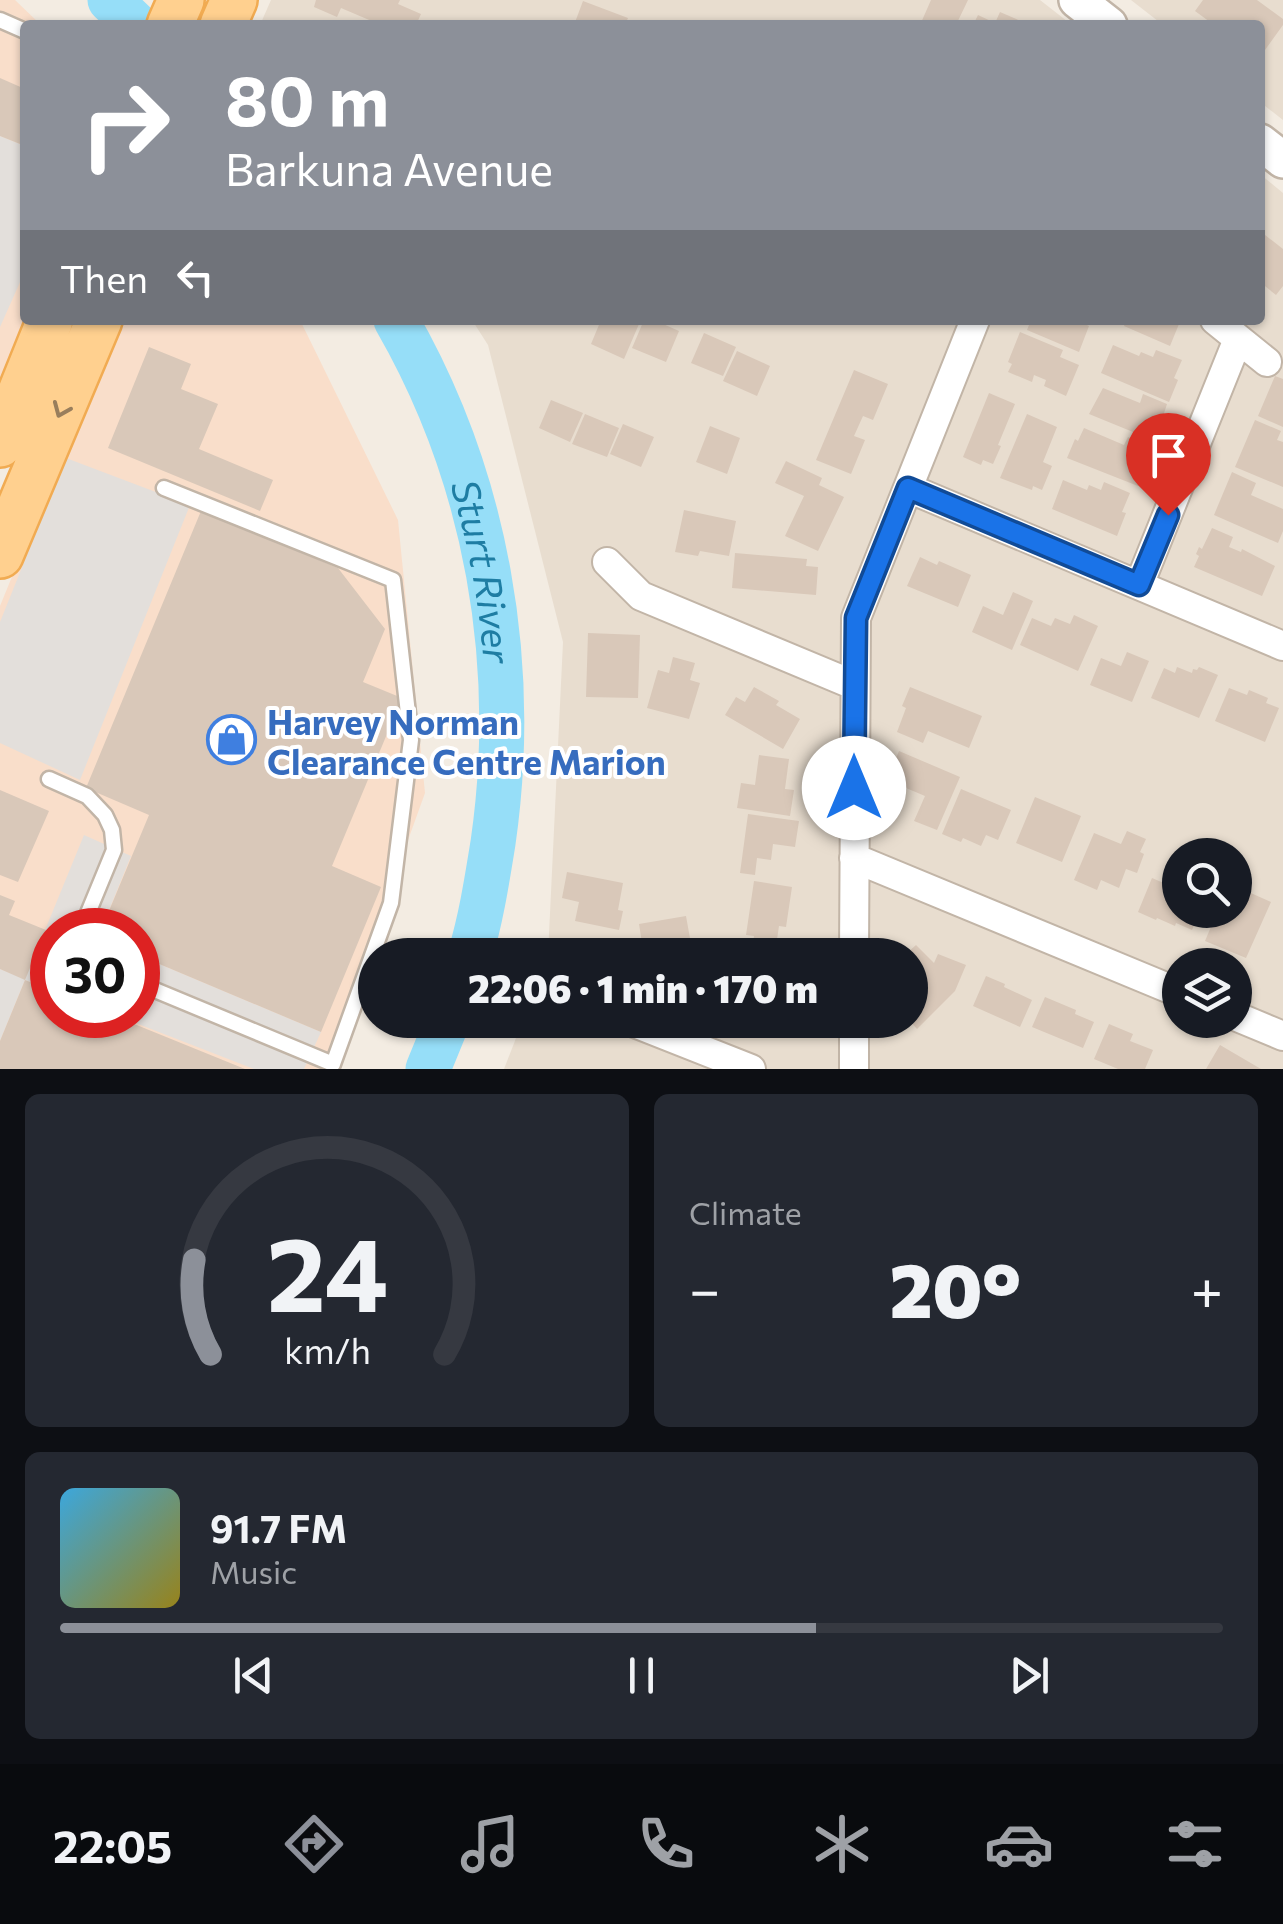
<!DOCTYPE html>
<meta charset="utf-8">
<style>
:root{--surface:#171b24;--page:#242831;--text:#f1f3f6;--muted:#9ea1a6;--line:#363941;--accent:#8c9099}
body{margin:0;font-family:Commissioner,sans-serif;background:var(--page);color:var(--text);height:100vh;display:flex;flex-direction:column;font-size:38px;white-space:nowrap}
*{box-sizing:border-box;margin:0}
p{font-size:32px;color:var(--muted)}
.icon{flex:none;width:55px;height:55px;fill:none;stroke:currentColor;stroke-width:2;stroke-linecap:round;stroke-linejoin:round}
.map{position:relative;height:1069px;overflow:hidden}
.panel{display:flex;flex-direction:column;gap:25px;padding:25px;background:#0d0f14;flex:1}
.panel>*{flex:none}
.top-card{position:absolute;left:20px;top:20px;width:1245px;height:305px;border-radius:10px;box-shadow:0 2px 8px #0004;background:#8c9099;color:#fff;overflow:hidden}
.buttons{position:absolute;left:1162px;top:838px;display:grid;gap:20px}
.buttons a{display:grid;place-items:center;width:90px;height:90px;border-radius:50%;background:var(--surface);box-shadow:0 2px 8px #0004;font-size:50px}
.speed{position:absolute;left:30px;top:908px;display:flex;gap:20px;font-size:50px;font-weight:700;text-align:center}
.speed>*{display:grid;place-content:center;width:130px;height:130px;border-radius:50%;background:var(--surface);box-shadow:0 2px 8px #0004;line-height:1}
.speed .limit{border:15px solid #d22;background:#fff;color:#111}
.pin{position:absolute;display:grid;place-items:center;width:85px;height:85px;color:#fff;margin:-102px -42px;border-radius:50% 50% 50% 0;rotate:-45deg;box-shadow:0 0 10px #0007}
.pin .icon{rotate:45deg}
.me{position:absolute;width:110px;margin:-55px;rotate:0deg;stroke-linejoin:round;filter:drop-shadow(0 0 8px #0008)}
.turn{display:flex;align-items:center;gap:35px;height:210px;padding:0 40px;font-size:45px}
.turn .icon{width:130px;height:130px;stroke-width:2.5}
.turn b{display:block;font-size:70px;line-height:85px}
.then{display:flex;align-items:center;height:95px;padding:0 40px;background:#0003;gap:20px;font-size:38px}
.big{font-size:75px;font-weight:800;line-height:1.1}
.panel .tile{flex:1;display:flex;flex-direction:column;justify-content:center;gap:15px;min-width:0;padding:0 35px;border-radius:15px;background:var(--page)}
.panel .dial{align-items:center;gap:0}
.dial svg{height:260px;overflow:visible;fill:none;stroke:var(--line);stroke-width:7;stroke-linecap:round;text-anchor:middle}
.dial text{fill:var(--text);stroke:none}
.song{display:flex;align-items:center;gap:30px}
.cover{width:120px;height:120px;border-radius:15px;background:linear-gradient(135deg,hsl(200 70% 55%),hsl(50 70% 35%))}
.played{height:10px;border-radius:5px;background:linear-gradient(90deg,var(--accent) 65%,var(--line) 65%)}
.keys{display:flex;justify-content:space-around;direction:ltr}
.heat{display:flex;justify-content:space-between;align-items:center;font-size:55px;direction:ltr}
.panel .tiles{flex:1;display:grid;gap:25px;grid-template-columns:1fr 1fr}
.tile:last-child{grid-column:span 2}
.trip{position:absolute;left:358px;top:938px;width:570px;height:100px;border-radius:50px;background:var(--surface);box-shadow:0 2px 8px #0004;font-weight:800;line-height:100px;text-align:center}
.tabs{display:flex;height:160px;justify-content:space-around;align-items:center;background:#090b0e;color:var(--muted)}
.tabs .icon{width:70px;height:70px}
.tabs .current{color:var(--accent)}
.tabs b{font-size:45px;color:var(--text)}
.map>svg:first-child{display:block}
.residential{fill:#e8ddcf;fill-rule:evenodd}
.commercial{fill:#f9deca;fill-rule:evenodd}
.parking{fill:#e3dfdb}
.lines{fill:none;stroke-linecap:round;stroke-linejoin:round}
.river{stroke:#96def8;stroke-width:45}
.building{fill:#d9c8b9}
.service-casing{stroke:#c2b5a7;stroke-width:19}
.minor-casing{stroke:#c2b5a7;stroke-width:32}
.tertiary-casing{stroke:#c2b5a7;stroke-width:40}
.primary-casing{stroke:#f1ab52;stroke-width:50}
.service{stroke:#fff;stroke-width:14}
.minor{stroke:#fff;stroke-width:28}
.tertiary{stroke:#fff;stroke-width:35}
.primary{stroke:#ffd08f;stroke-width:45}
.oneway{stroke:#997e5c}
.route-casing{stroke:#114b97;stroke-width:25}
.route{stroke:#1a73e8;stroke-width:18}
.labels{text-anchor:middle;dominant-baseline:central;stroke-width:8;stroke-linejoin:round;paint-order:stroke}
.shop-label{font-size:35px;font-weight:bold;fill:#366cbe;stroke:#fff;text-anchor:start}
.water-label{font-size:38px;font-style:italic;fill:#1e7da3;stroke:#fff}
</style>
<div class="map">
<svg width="1283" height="1069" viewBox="0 0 1283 1069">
<rect width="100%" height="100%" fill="#f3ece2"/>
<path class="residential" d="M271 0H1040L1072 25H260Z
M1131 0H1283V120L1260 102V25H1163Z
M1260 174 1283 193V1069H504L523 1020H910V955H548L563 642 488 345 472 320H1260ZM1180 855H1235V910H1180ZM1180 965H1235V1020H1180Z"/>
<path class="commercial" d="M0 0H15L41 25H25V319L0 383Z
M117 320H300L398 520 425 793 331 1054 322 1069H0V606ZM52 930H138V1015H52Z"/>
<path class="parking" d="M0 136 25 146V271L0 327Z
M66 458 190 505 80 780 0 743V622Z
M84 835 131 856 101 930H52V991L25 980 0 1041V969L25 979Z
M138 955 321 1032 304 1069H254L115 1015H138Z"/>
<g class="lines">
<g class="river">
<path d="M110 0 136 25"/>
<path id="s1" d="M396 320C487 478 519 663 493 843 487 880 481 919 470 955"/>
<path d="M428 1069 448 1020"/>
</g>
</g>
<path class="building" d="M316 0H400L398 4 421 14 416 25H381L341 8 337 17 314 7Z
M931 0H968L956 25H920Z
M1203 0H1257L1283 19V25L1260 57V25H1227L1220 21 1217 25H1214L1195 11Z
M583 1 628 18 625 25H574Z
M1000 12 1030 25H973L978 15 995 23Z
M0 78 25 89V146L0 136Z
M1260 231 1283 249V286L1276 295 1260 282Z
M601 320H629L639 324 624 359 591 344Z
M644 320H654L679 331 666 362 632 348Z
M1031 320H1042L1050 324 1052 320H1076L1089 326 1079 352 1027 330Z
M1126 320H1178L1176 323 1179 324 1170 346 1124 326Z
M1020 332 1063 350 1060 357 1079 365 1066 396 1044 386 1046 380 1034 375 1032 382 1008 372 1012 364 1008 362Z
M704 333 736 347 723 376 691 363Z
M1113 345 1139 356 1141 352 1153 357 1156 350 1182 360 1174 378 1178 380 1169 402 1101 373Z
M149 347 191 364 181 389 218 404 199 449 273 480 260 511 108 448Z
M737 351 770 366 757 396 723 381Z
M854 370 888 384 873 420 863 416 854 436 865 440 851 474 816 460Z
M1275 376 1283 379V427L1258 416Z
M1103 388 1140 403 1143 394 1167 404 1155 441 1089 414Z
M989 393 1015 404 998 445 1001 446 993 464 983 460 981 465 963 457Z
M551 400 583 413 570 442 539 428Z
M585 414 619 428 607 457 572 444Z
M1027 414 1057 427 1043 462 1052 466 1042 490 1033 486 1032 490 1000 478Z
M1255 420 1281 431 1277 440 1283 442V487L1235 467Z
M623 424 654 437 641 467 610 454Z
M710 426 740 438 727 474 696 462Z
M1084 428 1124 445 1128 437 1149 447 1142 466 1145 467 1138 486 1067 458 1075 439 1078 441Z
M786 461 822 478 819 485 844 497 818 551 785 536 804 496 775 483Z
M1232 472 1256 483 1251 495 1283 509V531L1278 543 1214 515Z
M1063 480 1087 490 1089 485 1101 490 1104 482 1130 493 1122 512 1126 513 1117 536 1052 509Z
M684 510 736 521 729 556 700 551 698 556 675 552Z
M201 511 338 568 385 629 363 682 402 698 332 866 381 887 321 1032 138 955V930H101L149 815 86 788Z
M1212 528 1233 537 1229 547 1241 552 1242 549 1275 566 1262 596 1194 567 1199 556 1196 554 1199 547 1202 549Z
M735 553 807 559 806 566 818 567 816 595 732 588Z
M920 557 937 565 939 561 971 575 958 607 907 586Z
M1013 592 1033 601 1012 650 972 632 983 606 1003 615Z
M1074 615 1098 626 1078 671 1020 645 1032 618 1051 626 1055 618 1070 624Z
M588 633 640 635 638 698 586 697Z
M1127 652 1149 661 1132 702 1090 685 1101 658 1121 666Z
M673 657 695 663 690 680 700 683 689 719 647 708 658 670 669 673Z
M1177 667 1192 673 1193 669 1197 670 1199 667 1218 675 1199 718 1151 698 1164 668 1175 673Z
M754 687 779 701 776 705 800 719 783 749 725 715 736 697 745 702Z
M910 687 982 716 969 748 928 731 923 743 897 732 906 708 902 706Z
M1229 688 1247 695 1249 690 1268 698 1266 703 1279 708 1265 742 1215 721Z
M899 751 960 777 937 830 914 821 925 796 887 780Z
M759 755 789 759 785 789 794 790 790 816 737 808 741 783 755 785Z
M961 789 1011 810 998 840 986 835 981 846 963 838 961 842 942 834Z
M0 790 49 811 18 882 0 875Z
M1035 797 1081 816 1062 862 1016 843Z
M748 814 799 821 795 847 773 844 771 860 757 858 755 875 740 873Z
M1127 831 1146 839 1140 852 1144 854 1137 873 1126 869 1119 888 1101 880 1097 890 1074 880 1094 833 1121 844Z
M567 872 623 883 618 910 623 911 619 930 575 921 579 902 562 898Z
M1152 878 1180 890V910H1201L1192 930 1176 923 1175 926 1157 918 1156 920 1138 912Z
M754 881 792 887 786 927 779 926 775 953 752 949 754 936 746 935Z
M1235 886 1271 902 1246 958 1205 941 1218 910H1235Z
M0 895 15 901 9 915 46 930 25 980 0 969Z
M686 916 693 955H648L646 942 642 943 639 924Z
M916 945 934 963 938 954 966 965 955 991 917 1029 910 1021V955H905Z
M986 976 1005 984 1004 987 1032 1000 1020 1027 973 1006Z
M25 980 52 991V1015H112L245 1069H0V1041Z
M1045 997 1076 1010 1075 1014 1094 1022 1083 1048 1032 1027Z
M786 1020H816L818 1033 800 1037 798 1031 789 1033Z
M1109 1024 1133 1034 1130 1041 1153 1050 1145 1069H1118L1094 1059Z
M1220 1045 1261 1069H1206Z"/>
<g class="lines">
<defs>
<path id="service" d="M0 20 25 31
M49 779 87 796 105 815 112 830 114 850 81 930
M138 983 333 1064 391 903 411 740 393 580 164 488"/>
<path id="minor" d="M1215 320 1267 362
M908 488 1283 646
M607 562 641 596 854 685
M1139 585 1238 339
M854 858 1180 993
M854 955 856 618 975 320
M1235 1016 1283 1036
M627 1020 751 1069
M854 1020V1069"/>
<path id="tertiary" d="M1077 0 1109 25
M1260 142 1283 160"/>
<path id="primary" d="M170 25 181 0
M223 25 234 0
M0 444 50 320
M0 555 99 320"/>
</defs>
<use href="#service" class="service-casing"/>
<use href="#minor" class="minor-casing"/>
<use href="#tertiary" class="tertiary-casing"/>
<use href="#primary" class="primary-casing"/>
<use href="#service" class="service"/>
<use href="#minor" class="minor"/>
<use href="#tertiary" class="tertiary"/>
<use href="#primary" class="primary"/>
</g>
<defs><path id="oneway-chevron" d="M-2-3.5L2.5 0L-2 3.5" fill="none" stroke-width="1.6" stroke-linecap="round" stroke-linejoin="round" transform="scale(2.5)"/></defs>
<use class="oneway" href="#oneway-chevron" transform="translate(61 410) rotate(113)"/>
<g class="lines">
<defs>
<path id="route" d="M854 788 856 618 908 488 1139 585 1168 515"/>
</defs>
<use href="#route" class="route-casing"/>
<use href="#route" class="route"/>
</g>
<defs>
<symbol id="shop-ring" viewBox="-11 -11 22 22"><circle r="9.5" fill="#fff" stroke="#3f7fe0" stroke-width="1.5"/><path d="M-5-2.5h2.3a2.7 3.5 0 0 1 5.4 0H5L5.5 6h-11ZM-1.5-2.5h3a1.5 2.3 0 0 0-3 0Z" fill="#3f7fe0"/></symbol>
</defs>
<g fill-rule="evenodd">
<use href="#shop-ring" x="204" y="712" width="55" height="55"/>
</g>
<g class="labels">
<g class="shop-label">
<text x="267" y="720">Harvey Norman<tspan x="267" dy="40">Clearance Centre Marion</tspan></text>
</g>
<g class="water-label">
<text stroke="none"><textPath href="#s1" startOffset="268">Sturt River</textPath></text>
</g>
</g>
</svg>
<div class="buttons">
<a><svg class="icon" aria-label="search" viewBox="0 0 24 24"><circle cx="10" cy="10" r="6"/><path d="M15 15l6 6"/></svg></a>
<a><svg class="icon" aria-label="layers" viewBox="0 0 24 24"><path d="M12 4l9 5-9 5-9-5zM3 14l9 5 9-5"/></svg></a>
</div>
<div class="speed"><div class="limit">30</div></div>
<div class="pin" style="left:1168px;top:515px;background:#d93025"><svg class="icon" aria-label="arrive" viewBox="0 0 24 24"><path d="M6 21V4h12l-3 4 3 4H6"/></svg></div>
<svg class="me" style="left:854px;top:788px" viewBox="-20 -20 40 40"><circle r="19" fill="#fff"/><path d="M0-13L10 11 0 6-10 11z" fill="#1a73e8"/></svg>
<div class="trip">22:06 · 1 min · 170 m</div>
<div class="top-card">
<div class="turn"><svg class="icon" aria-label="right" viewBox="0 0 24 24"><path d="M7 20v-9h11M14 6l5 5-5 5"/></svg><div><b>80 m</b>Barkuna Avenue</div></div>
<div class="then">Then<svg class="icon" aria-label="left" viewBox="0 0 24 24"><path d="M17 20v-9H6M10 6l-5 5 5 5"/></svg></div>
</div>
</div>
<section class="panel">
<div class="tiles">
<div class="tile dial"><svg viewBox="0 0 100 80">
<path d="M14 69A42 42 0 1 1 86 69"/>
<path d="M14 69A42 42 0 0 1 9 40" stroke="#8c9099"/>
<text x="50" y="56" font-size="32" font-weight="700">24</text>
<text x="50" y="72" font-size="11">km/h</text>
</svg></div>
<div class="tile"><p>Climate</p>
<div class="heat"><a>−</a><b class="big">20°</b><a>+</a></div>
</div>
<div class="tile">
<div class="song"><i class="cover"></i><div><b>91.7 FM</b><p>Music</p></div></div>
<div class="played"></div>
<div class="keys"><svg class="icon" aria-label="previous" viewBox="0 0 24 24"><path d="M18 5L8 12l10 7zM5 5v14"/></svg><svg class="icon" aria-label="pause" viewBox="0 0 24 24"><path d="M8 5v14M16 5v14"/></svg><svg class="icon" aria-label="next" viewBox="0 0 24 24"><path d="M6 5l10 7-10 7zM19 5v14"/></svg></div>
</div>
</div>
</section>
<nav class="tabs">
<b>22:05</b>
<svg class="icon current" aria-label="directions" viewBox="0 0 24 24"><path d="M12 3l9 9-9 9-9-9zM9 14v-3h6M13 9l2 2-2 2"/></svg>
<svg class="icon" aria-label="music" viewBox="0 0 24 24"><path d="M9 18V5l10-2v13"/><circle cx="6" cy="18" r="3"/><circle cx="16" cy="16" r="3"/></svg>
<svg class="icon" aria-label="phone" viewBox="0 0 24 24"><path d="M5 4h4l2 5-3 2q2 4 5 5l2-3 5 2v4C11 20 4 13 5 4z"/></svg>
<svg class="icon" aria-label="climate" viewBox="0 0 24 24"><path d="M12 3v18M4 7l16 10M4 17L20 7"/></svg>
<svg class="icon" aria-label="car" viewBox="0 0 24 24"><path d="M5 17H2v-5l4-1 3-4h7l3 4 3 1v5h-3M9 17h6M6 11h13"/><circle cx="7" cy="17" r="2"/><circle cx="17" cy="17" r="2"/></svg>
<svg class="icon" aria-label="filters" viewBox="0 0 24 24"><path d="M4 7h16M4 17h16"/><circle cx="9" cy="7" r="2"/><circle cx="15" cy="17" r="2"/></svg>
</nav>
